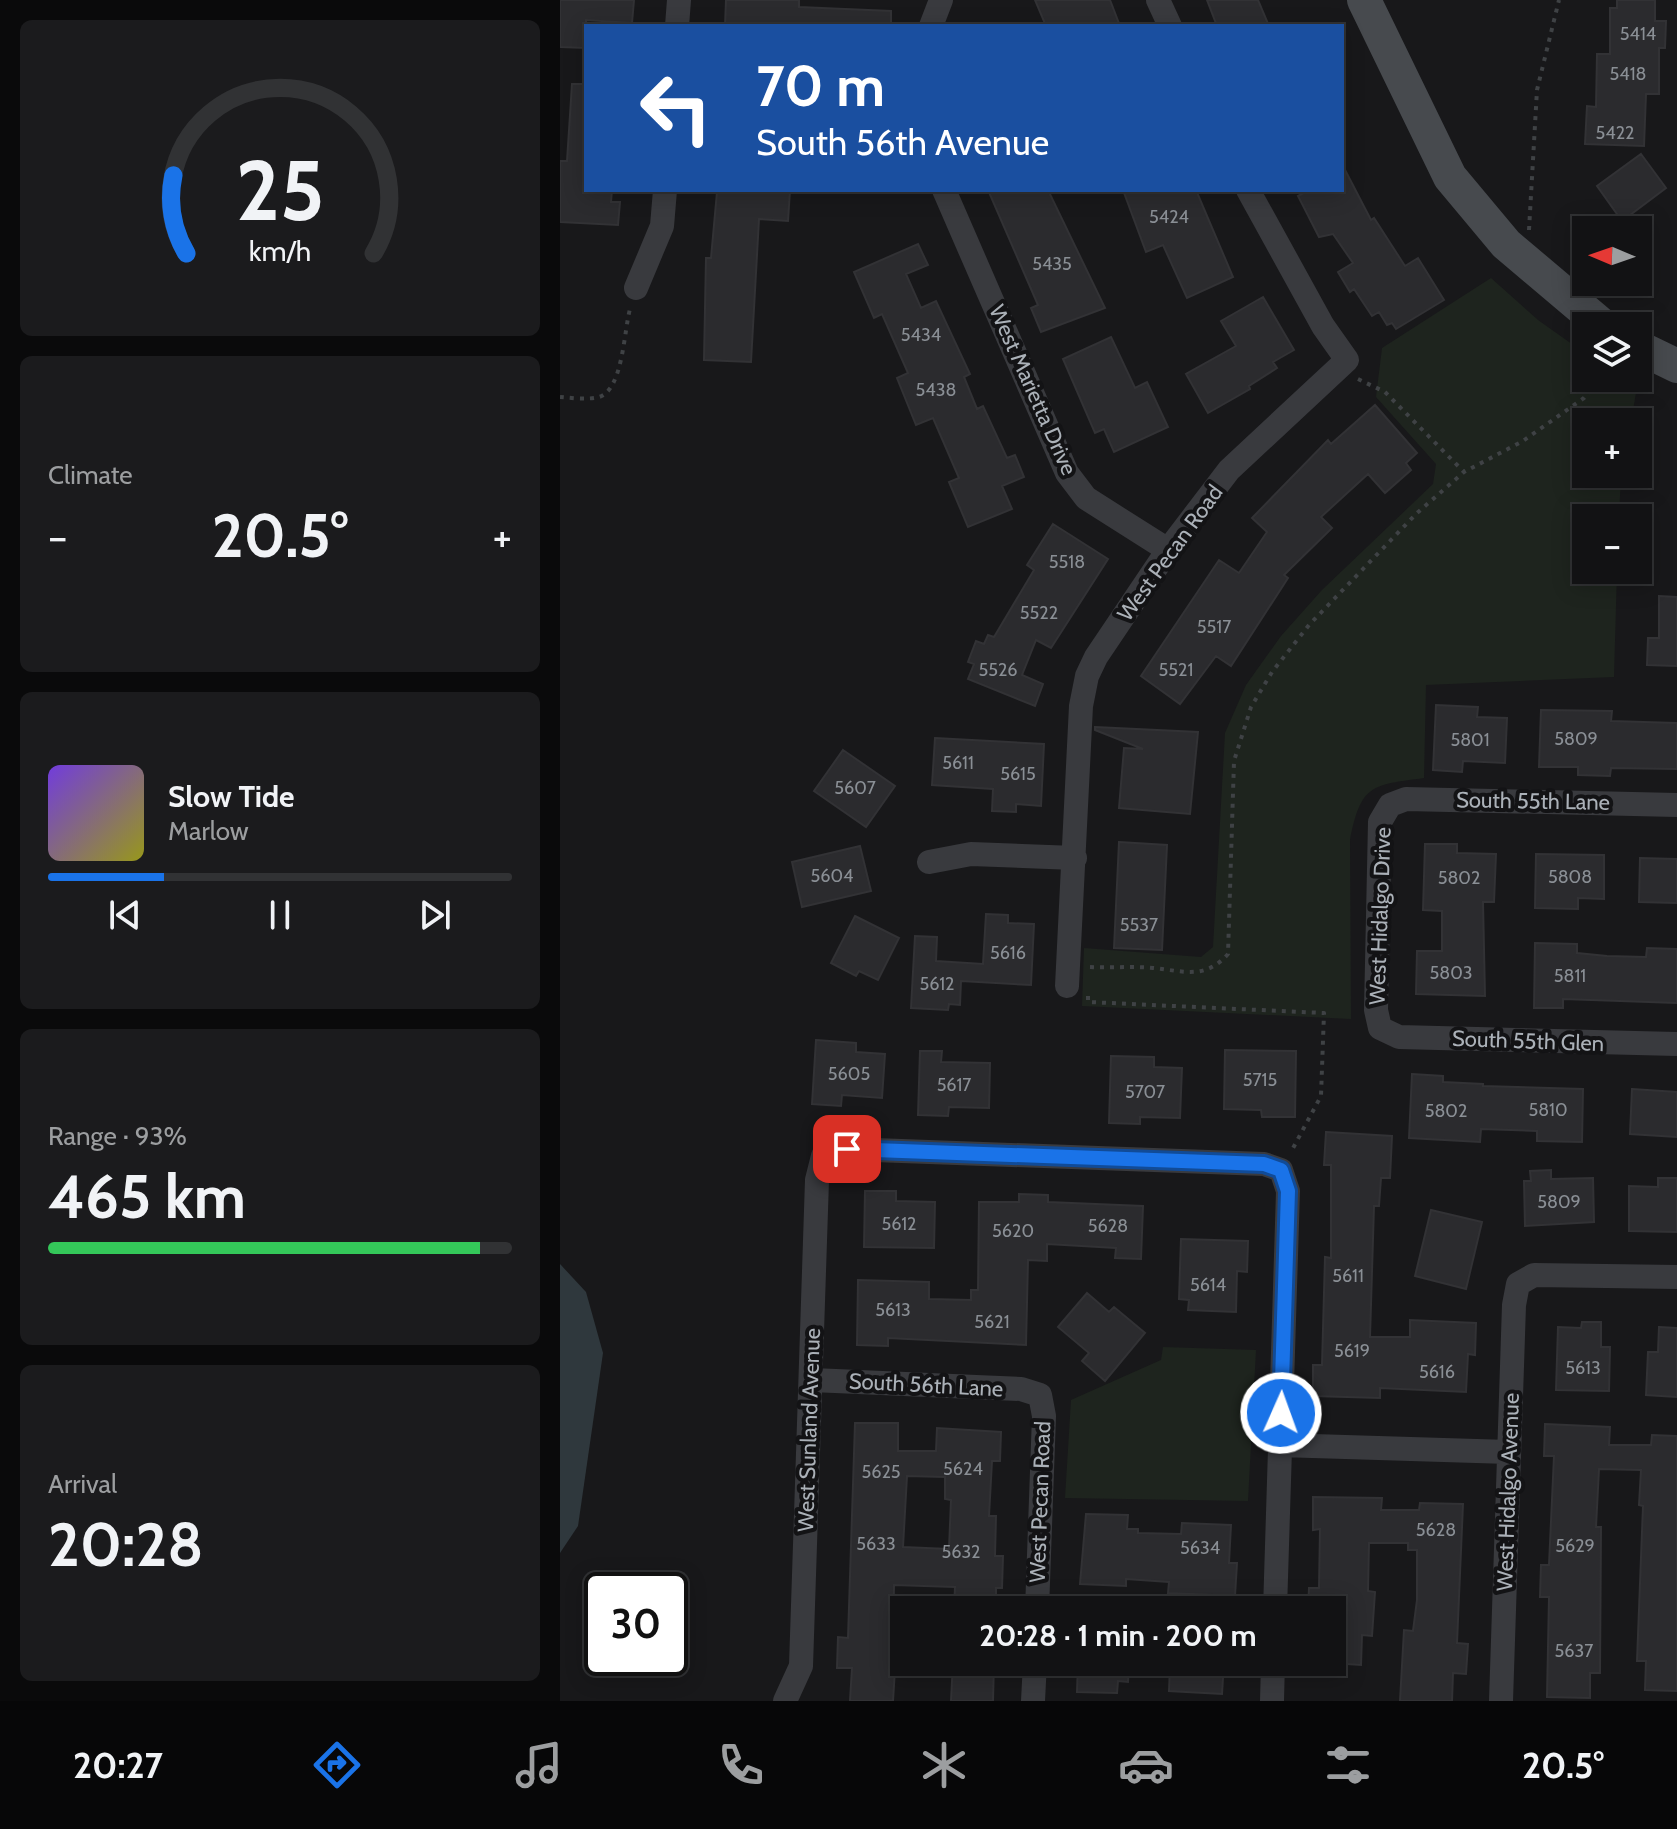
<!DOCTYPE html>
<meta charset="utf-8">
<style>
:root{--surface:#121214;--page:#1b1b1d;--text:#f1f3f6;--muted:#9c9ea0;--line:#313234;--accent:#1a73e8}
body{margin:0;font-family:Cabin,sans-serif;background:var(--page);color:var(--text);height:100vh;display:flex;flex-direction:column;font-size:30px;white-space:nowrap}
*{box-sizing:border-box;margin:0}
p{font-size:26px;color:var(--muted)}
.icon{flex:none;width:44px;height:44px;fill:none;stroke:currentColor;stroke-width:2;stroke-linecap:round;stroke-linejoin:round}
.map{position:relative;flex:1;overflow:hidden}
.sheet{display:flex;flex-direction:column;gap:20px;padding:20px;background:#0a0a0b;width:560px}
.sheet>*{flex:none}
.hud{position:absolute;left:24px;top:24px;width:760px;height:168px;border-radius:0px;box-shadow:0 4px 20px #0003,0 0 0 2px var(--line);background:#1a4fa0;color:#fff;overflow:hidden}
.needle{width:52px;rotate:272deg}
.tools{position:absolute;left:1012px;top:216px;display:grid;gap:16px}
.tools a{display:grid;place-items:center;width:80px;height:80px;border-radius:0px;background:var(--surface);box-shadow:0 4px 20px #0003,0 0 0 2px var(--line);font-size:40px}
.speed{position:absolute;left:24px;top:1572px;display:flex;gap:16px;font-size:40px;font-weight:700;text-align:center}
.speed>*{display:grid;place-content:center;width:104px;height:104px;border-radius:50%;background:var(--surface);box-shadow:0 4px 20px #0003,0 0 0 2px var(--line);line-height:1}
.speed .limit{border:4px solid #111;border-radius:12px;background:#fff;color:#111}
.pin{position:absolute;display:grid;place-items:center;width:68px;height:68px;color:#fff;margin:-34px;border-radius:16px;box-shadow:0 4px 12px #0006}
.me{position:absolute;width:88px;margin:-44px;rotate:2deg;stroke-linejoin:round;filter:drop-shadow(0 0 6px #0008)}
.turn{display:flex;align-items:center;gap:28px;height:168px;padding:0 40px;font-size:36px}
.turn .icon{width:104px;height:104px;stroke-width:2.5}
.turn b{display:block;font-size:56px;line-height:68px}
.big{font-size:60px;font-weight:700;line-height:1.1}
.sheet .widget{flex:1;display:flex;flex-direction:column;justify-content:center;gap:12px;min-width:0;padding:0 28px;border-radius:12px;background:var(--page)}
.sheet .dial{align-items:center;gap:0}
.dial svg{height:208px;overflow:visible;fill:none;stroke:var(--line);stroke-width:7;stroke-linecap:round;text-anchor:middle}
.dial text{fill:var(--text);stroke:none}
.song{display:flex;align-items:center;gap:24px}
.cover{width:96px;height:96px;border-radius:12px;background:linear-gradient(135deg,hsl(260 70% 55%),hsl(60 70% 35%))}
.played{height:8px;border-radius:4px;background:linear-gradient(90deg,var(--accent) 25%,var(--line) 25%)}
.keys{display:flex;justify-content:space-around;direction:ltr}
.heat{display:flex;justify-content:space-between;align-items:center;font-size:44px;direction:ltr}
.charge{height:12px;border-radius:6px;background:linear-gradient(90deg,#34c759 93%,var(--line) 0)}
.trip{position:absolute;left:330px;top:1596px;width:456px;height:80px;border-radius:0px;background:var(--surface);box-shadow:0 4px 20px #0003,0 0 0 2px var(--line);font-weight:700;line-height:80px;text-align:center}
.dock{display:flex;height:128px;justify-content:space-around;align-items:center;background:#070708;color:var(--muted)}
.dock .icon{width:56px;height:56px}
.dock .selected{color:var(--accent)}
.dock b{font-size:36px;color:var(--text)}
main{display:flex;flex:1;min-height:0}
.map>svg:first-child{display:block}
.green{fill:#1e241e}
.water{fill:#2f383d}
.building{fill:#2b2b2e;stroke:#323235;stroke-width:2;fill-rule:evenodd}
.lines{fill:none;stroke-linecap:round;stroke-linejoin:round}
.path{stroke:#3f4245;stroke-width:4;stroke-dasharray:4 6;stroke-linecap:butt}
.street{stroke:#393a3e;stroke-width:24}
.secondary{stroke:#474a4e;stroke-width:34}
.route-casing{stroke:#114b97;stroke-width:20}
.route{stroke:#1a73e8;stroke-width:14}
.labels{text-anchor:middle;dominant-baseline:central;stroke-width:8;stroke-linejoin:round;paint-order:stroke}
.number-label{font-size:18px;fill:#8a8f95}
.street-label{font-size:22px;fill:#abb1b8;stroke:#131315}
</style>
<main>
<section class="sheet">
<div class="widget dial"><svg viewBox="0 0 100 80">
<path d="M14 69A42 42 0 1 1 86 69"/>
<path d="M14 69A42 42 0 0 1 9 39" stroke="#1a73e8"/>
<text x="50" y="56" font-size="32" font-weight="700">25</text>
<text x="50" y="72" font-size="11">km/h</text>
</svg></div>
<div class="widget"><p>Climate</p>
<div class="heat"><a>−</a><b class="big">20.5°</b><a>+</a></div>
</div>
<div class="widget">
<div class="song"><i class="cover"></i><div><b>Slow Tide</b><p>Marlow</p></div></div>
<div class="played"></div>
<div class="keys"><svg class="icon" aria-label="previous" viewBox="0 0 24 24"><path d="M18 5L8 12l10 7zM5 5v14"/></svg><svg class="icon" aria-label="pause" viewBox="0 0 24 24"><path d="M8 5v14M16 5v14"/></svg><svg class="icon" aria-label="next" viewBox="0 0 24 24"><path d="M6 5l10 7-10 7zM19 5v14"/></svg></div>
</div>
<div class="widget"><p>Range · 93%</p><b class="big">465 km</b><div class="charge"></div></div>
<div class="widget"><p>Arrival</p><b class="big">20:28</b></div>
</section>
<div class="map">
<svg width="1117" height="1701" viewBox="0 0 1117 1701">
<rect width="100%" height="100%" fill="#18181a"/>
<path class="green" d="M931 278 978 320 1026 354V378H1072L1078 381 1071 422H1026V474H1061L1059 518H1026V570H1057L1054 677 866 685 864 778C812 785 801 784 790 840L791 1019 522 1006 524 948 641 957 653 947 665 733 686 685 721 636 762 590 873 484 876 464 816 397 822 348Z
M603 1347 696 1350 688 1501 505 1498 511 1400 601 1360Z"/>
<path class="water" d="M0 1264 26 1292 43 1353 18 1526 0 1553Z"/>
<path class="building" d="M0 0H74L72 23 26 20V48L0 47Z
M166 0H239V7L331 11V26H165Z
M475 0H550L560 26H486Z
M647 0H698L709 26H657Z
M1057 0H1095V21H1106L1105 48H1099V94H1086L1084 146 1025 144 1027 106 1036 107 1037 54H1050V8H1057Z
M12 84H26V190H52L51 202H60L58 225 0 222V161H7Z
M1081 154 1106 188 1062 221 1037 186Z
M782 164 811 220 814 218 845 266 858 258 884 300 836 329 832 323 827 325 819 312 812 316 794 289 790 292 778 272 793 263 773 234 759 237 738 196 749 190H782Z
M178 190H230L228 221 199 219 191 362 144 360 146 258H151L157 192Z
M428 190H488L545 308 481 332 471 308 478 305Z
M563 190H636L673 277 627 298 603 245 586 252Z
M358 244 368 265 346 274 361 308 376 301 410 374 404 377 417 409 423 406 447 458 455 455 464 477 442 486 452 509 408 527 389 482 399 478 373 418 356 425 337 378 348 373 322 314 314 318 294 272Z
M703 297 734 350 713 362 717 368 689 386 690 389 648 413 626 374 676 346 661 321Z
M551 337 575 388 587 382 608 427 554 452 544 429 535 433 503 359Z
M815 405 857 453 846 463 851 470 825 493 808 474 761 517 772 528 724 575 728 578 671 666 656 656 620 704 581 676 659 560 679 573 707 532 692 518 768 440 771 444Z
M493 524 548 559 491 648 476 640 462 675 483 684 475 706 408 679 414 664 408 662 416 641 424 644 428 635 434 637 474 570 467 565Z
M1099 596 1117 597V666L1087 665 1088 638H1099Z
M876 705 918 707 917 717 947 718 945 763 903 761 902 772 873 770Z
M981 710 1052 711 1051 721 1117 723V769L1051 768 1050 776 1018 775V767H979Z
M535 727 638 732 630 814 559 808 564 748 583 749 535 730Z
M375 738 484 744 481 806 456 804V812L432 811 433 789 372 785Z
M283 750 335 786 306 827 254 791Z
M559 842 607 845 602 950 554 948Z
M865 844H897V853L936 854 934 902H923L925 996 856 994 857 951H882V911L863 910Z
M300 846 311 891 242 907 232 862Z
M976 854 1044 855V899L1018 898V909L975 908Z
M1080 858 1117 859V903L1079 902Z
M426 914 448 915V923L474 924 471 985 401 981 400 1005 389 1004 388 1010 351 1008 355 936 377 937 376 961 423 964Z
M295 916 339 938 318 980 299 971 296 976 271 963Z
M975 943 1017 944V953L1047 956 1086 957 1087 948 1117 949V1003L1003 999V1008H974Z
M256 1040 296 1043V1052L325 1054 322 1098 282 1095 281 1106 252 1104Z
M665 1050 736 1051 735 1117H702L701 1110 664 1109Z
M360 1051H382L381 1062 430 1063 429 1108 389 1107 388 1116 358 1115Z
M551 1056 594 1057V1067L622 1068 620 1118 580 1117V1124L549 1123Z
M852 1074 883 1076V1082L923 1084V1086L1023 1089 1022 1142 977 1141V1131L921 1129 920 1142 849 1138Z
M1072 1089 1117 1092V1137L1070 1134Z
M766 1132 832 1136 830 1178H821L819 1206H814L810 1337H850V1320L916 1323 915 1355 908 1354 906 1392 820 1388V1398L753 1396V1365H762L765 1257 771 1258V1165H764Z
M991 1170V1179L1033 1178 1034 1222 965 1226 964 1181H971L970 1171Z
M1098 1178H1117V1232L1069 1231V1186L1098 1187Z
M305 1191H336V1201L375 1202 374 1248 304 1247Z
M459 1194 488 1195V1202L583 1206 581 1259 555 1258 556 1248 487 1244V1261L468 1260 466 1345 328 1338V1346L297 1345 298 1280 369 1282V1299L411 1300V1290H418L419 1202H459Z
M871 1210 922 1222 906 1289 855 1276Z
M621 1239 688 1241 687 1272 677 1271 676 1312 628 1310 629 1300 619 1299Z
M527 1293 549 1312 554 1307 585 1333 545 1381 522 1361 529 1353 498 1327Z
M1022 1322H1041V1347H1050L1049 1391 996 1390 998 1327 1021 1328Z
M1099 1327 1117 1328V1397L1086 1395 1088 1352H1098Z
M295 1423H338V1451H376L377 1428 441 1432 440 1461H432L429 1516H436L435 1556H443L442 1588H436V1610H394L395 1587 334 1585 333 1647H342V1669H335L333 1701H290L292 1668H277L278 1637 288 1638ZM347 1476 385 1477V1499L391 1500 389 1549 343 1547Z
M985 1424 1050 1427 1049 1445H1091L1092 1435 1117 1436V1691L1085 1690 1086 1661H1077L1083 1506 1079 1505 1081 1470 1039 1469 1036 1527H1041L1040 1673H1030V1698L987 1697 989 1597H980L981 1565H989L994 1456H984Z
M753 1497 822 1498 821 1510H859L860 1503 903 1504 897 1643 908 1644 906 1674 893 1673 892 1701H840L844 1630 853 1631 857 1600V1550H848V1543H809L808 1591 815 1592 812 1636 802 1635 801 1665 772 1663V1610H748L749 1588H759L760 1529 753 1530Z
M526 1514 568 1515 567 1529H578V1533L621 1534 622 1523 671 1525 669 1563H677L675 1596 608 1593 609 1582 566 1579V1586L520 1584Z
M393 1662H434L433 1701H391Z
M518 1662H569L568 1682 558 1681 557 1693 517 1692Z
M620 1662H664L662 1694 609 1691 610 1666H620Z"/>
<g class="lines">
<path class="path" d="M969 230 977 90 999 0
M798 379 825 392 904 472
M0 397C12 398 27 400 39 397 63 390 64 330 70 309
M530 967C551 968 572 966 593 968 624 971 645 980 668 954L674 761 691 707 712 672 749 625 857 513 904 472 963 441 1024 398 1041 378
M528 996V1002L764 1013 761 1096 732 1150"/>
<path class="street" d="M598 0 610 26
M117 26 119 0
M371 26 381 0
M384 190 507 473 526 498 608 550
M76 288 102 226 105 190
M1117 805 846 799 830 805 820 822 816 1010 820 1028 839 1037 1117 1044
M369 862 411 854 515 858
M507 986 521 706 527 676 536 657 608 550 669 470 787 360 763 326 688 190
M252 1380 461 1389 480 1395 484 1416 477 1610
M720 1445 949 1452
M225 1701 241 1666 257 1180 263 1156 287 1149 704 1164 721 1170 728 1191 715 1610
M473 1701 475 1662
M712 1701 713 1662
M941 1701 954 1305 958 1284 974 1275 1117 1277"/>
<path class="secondary" d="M804 0 890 177 946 244 1043 326
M1078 347 1117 366"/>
</g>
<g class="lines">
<defs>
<path id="route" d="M287 1149 704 1164 721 1170 728 1191 721 1413"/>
</defs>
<use href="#route" class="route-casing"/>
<use href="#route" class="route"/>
</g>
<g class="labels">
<g class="number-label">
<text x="1078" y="34">5414</text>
<text x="1068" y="74">5418</text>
<text x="1055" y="133">5422</text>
<text x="609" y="217">5424</text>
<text x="492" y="264">5435</text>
<text x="361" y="335">5434</text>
<text x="376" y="390">5438</text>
<text x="507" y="562">5518</text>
<text x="479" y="613">5522</text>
<text x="654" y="627">5517</text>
<text x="438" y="670">5526</text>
<text x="616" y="670">5521</text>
<text x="1016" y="739">5809</text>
<text x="910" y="740">5801</text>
<text x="398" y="763">5611</text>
<text x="458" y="774">5615</text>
<text x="295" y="788">5607</text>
<text x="272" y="876">5604</text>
<text x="1010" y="877">5808</text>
<text x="899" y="878">5802</text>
<text x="579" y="925">5537</text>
<text x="448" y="953">5616</text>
<text x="891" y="973">5803</text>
<text x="1010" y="976">5811</text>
<text x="377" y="984">5612</text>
<text x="289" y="1074">5605</text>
<text x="700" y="1080">5715</text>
<text x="394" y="1085">5617</text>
<text x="585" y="1092">5707</text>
<text x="988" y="1110">5810</text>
<text x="886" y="1111">5802</text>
<text x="999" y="1202">5809</text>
<text x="339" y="1224">5612</text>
<text x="548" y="1226">5628</text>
<text x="453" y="1231">5620</text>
<text x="788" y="1276">5611</text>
<text x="648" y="1285">5614</text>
<text x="333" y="1310">5613</text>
<text x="432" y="1322">5621</text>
<text x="792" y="1351">5619</text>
<text x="1023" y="1368">5613</text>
<text x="877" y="1372">5616</text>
<text x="403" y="1469">5624</text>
<text x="321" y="1472">5625</text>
<text x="876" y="1530">5628</text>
<text x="316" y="1544">5633</text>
<text x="1015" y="1546">5629</text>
<text x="640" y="1548">5634</text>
<text x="401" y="1552">5632</text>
<text x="1014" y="1651">5637</text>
</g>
<g class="street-label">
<text transform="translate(473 390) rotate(66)">West Marietta Drive</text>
<text transform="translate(610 553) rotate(-54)">West Pecan Road</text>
<text transform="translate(973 801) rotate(1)">South 55th Lane</text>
<text transform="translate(820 916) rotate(-88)">West Hidalgo Drive</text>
<text transform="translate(968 1041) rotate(2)">South 55th Glen</text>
<text transform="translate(366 1385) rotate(3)">South 56th Lane</text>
<text transform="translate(249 1430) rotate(-88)">West Sunland Avenue</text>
<text transform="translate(948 1492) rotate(-88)">West Hidalgo Avenue</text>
<text transform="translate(480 1502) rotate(-88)">West Pecan Road</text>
</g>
</g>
</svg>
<div class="tools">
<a><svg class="needle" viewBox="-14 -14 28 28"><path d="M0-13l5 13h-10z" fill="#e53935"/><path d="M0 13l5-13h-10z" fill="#9c9ea0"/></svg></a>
<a><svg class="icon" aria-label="layers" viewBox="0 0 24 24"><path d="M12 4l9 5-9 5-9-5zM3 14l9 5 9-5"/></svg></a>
<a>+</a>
<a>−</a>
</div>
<div class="speed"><div class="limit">30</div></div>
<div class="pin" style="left:287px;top:1149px;background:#d93025"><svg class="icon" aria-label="arrive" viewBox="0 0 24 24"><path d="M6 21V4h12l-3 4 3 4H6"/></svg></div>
<svg class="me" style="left:721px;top:1413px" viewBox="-20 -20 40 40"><circle r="17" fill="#1a73e8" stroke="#fff" stroke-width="3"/><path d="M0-11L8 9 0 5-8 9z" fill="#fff"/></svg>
<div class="trip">20:28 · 1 min · 200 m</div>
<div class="hud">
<div class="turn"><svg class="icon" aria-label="left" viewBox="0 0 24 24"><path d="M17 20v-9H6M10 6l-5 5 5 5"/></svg><div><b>70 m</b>South 56th Avenue</div></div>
</div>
</div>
</main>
<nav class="dock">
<b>20:27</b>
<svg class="icon selected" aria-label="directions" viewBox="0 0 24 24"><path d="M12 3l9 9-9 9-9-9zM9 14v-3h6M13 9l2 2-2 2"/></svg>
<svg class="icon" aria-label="music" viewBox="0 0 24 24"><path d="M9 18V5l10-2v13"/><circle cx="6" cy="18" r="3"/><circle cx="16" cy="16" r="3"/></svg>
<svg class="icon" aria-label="phone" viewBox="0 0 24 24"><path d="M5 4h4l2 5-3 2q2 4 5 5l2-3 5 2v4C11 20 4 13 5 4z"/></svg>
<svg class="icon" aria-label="climate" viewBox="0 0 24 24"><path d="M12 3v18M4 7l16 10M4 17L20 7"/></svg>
<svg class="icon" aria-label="car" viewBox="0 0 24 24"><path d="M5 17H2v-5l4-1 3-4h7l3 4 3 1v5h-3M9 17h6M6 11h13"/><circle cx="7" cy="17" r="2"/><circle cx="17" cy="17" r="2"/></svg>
<svg class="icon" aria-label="filters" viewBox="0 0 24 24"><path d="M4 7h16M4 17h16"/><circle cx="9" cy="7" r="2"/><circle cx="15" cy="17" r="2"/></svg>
<b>20.5°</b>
</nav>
